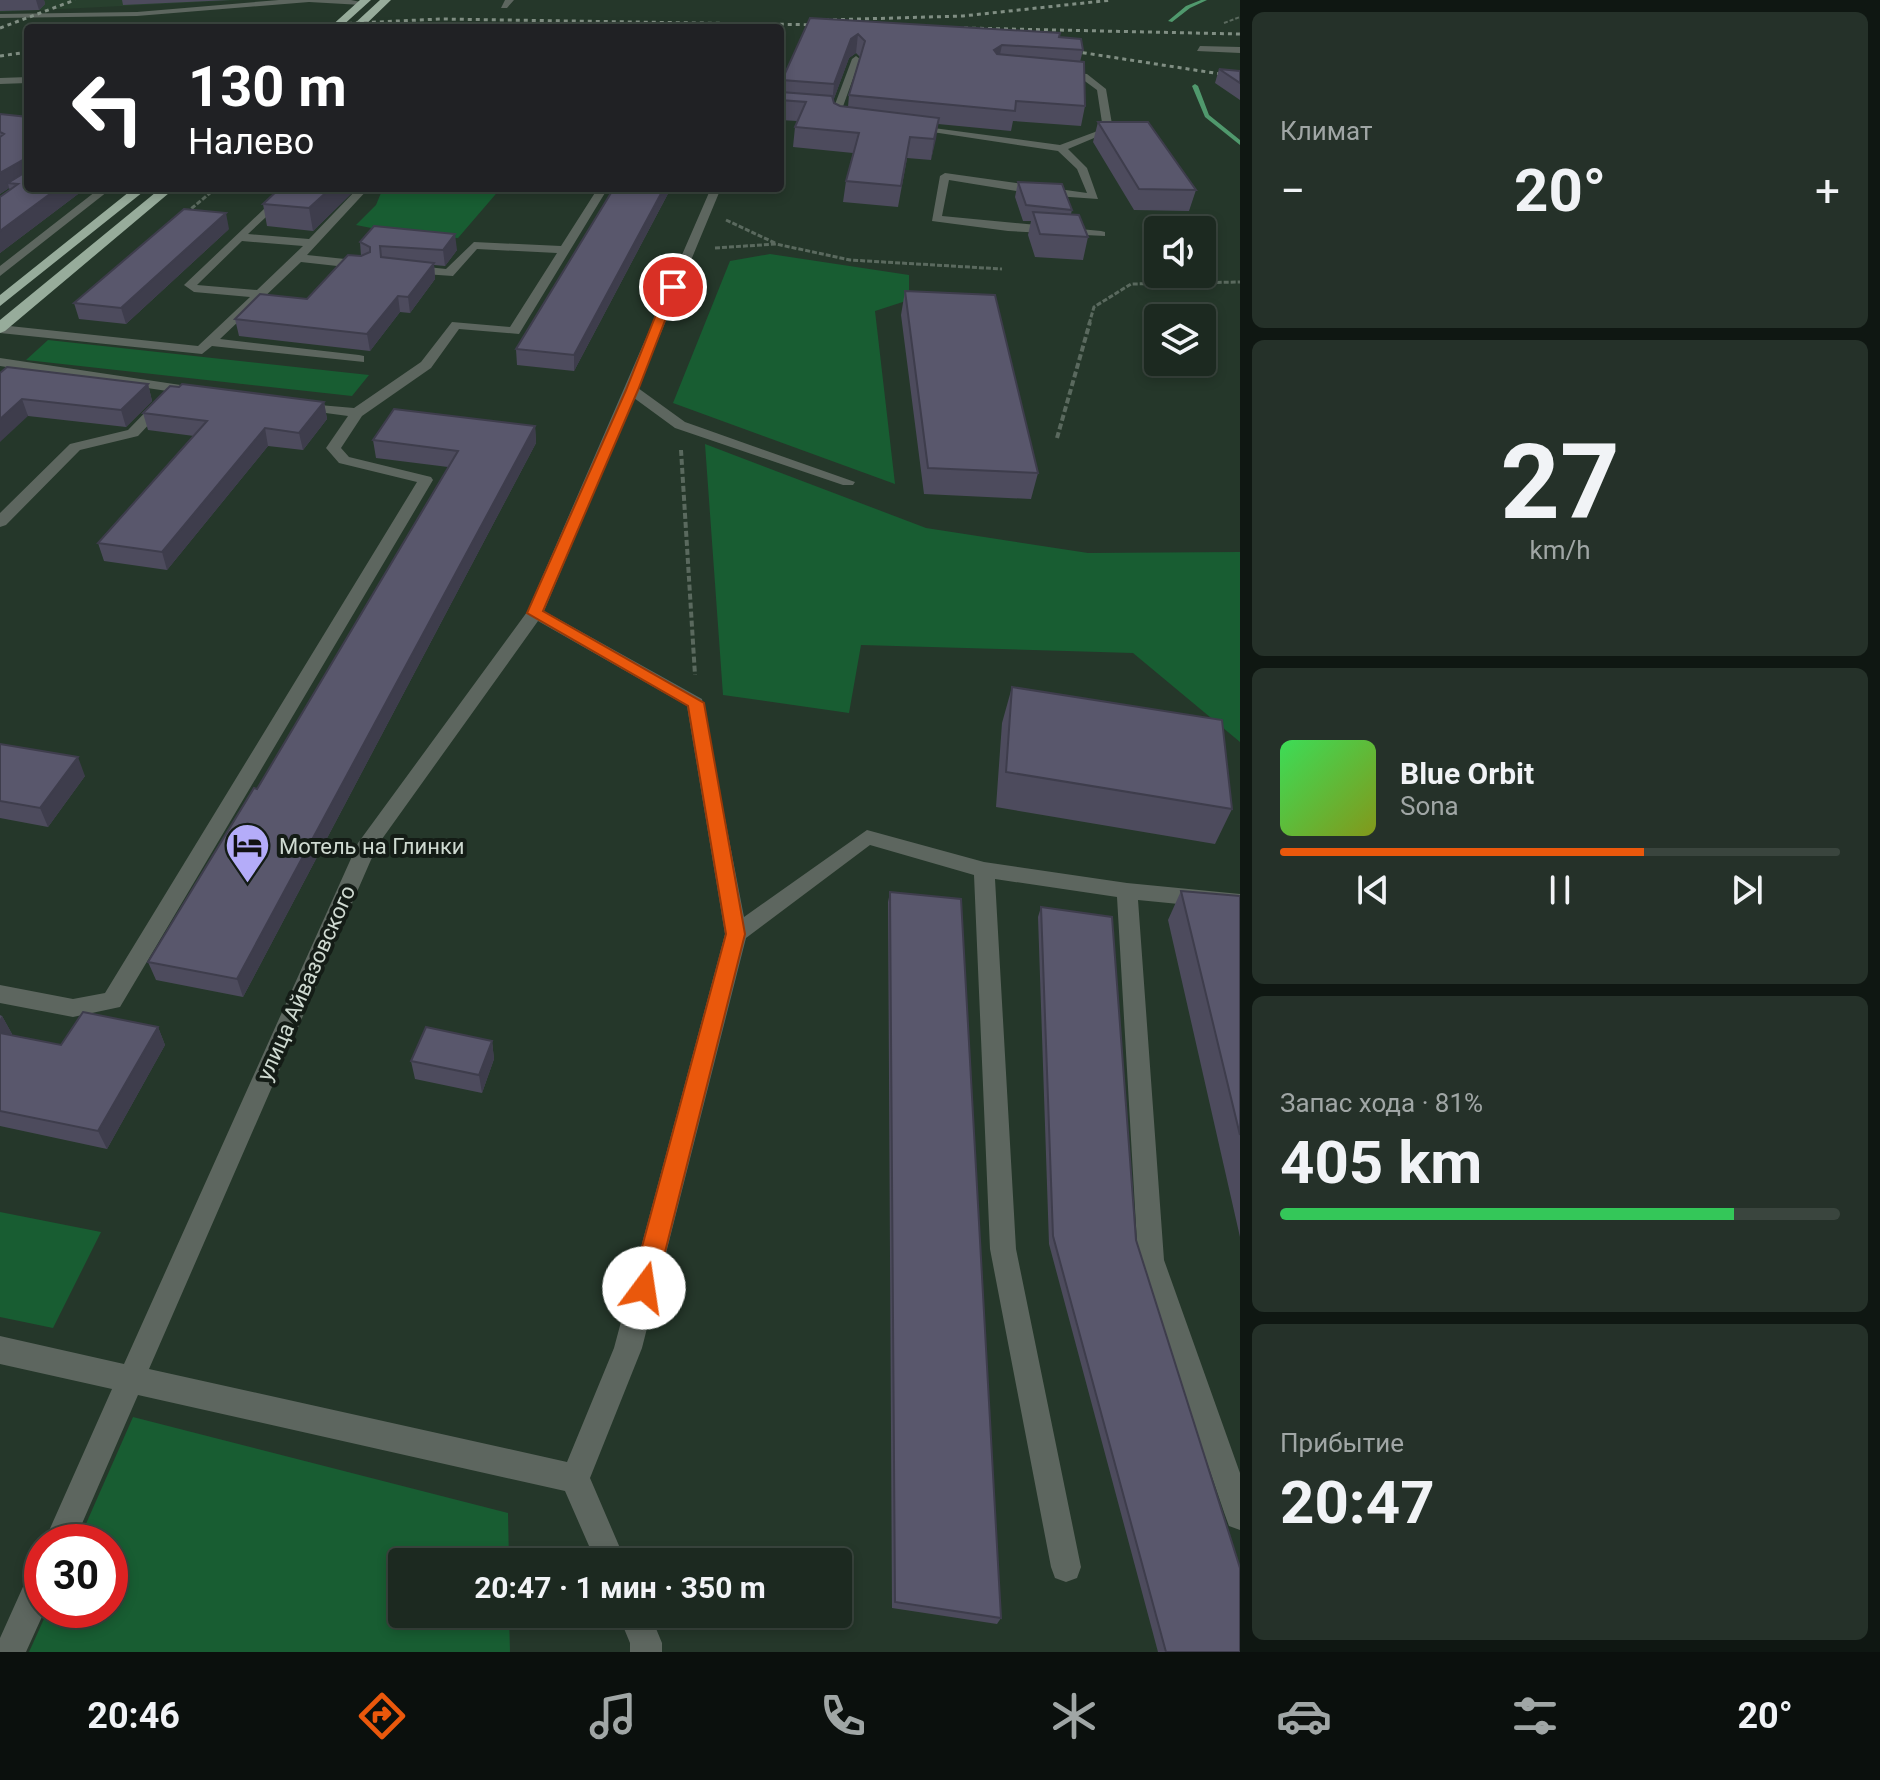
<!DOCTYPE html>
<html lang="ru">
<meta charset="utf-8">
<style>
:root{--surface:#1c2920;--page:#253129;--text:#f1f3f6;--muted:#a0a6a5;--line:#3a453e;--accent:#ea580c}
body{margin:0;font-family:Roboto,sans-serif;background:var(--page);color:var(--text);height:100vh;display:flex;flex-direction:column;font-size:30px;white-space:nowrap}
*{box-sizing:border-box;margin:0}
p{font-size:26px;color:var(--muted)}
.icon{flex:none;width:44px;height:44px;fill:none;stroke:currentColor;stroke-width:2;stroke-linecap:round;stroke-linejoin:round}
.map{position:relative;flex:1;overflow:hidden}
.drawer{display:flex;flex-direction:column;gap:12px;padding:12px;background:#0f1712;width:640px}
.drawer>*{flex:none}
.guide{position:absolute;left:24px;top:24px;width:760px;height:168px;border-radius:8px;box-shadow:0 4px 12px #0003,0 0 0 2px var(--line);background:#202124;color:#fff;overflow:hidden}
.controls{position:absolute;left:1144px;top:216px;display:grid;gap:16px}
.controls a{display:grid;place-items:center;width:72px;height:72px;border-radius:8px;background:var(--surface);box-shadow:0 4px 12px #0003,0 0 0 2px var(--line);font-size:40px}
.speed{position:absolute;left:24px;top:1524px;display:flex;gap:16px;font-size:40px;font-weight:700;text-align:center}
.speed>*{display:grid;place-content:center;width:104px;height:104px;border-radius:50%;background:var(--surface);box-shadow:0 4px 12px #0003,0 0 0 2px var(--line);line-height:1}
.speed .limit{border:12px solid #d22;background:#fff;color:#111}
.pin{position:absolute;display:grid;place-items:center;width:68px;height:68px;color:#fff;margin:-34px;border:4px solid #fff;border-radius:50%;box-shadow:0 2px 8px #0007}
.me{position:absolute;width:88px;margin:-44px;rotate:14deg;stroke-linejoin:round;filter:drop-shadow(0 0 6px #0008)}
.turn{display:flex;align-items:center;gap:28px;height:168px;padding:0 32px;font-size:36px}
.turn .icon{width:104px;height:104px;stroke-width:2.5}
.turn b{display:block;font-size:56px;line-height:68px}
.big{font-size:60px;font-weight:700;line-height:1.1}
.drawer .widget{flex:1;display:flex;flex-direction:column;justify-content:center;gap:12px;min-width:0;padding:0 28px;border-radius:12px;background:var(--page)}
.drawer .dial{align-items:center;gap:0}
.dial b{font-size:104px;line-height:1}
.song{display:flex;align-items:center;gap:24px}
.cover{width:96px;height:96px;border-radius:12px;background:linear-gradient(135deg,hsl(130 70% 55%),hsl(70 70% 35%))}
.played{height:8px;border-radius:4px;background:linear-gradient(90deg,var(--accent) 65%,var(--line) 65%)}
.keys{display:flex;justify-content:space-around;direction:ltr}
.heat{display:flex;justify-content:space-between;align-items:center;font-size:44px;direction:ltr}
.charge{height:12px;border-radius:6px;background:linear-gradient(90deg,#34c759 81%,var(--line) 0)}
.trip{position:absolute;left:388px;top:1548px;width:464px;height:80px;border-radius:8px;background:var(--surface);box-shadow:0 4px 12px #0003,0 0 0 2px var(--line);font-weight:700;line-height:80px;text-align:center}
.tabs{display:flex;height:128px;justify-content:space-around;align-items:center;background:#0b100d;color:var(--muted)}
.tabs .icon{width:56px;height:56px}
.tabs .active{color:var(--accent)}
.tabs b{font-size:36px;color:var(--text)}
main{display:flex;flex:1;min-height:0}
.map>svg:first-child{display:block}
.built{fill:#28402e}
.green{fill:#185d32}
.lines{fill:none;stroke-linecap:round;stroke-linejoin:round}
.stream{fill:#50996d;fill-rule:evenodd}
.path-far2{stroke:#5a695e;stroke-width:2;stroke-dasharray:4 2;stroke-linecap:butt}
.path-far1{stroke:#5a695e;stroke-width:3;stroke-dasharray:5 2;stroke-linecap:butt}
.path{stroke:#5a695e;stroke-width:4;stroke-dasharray:6 3;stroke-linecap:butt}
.minor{fill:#5d665f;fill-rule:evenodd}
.highway{fill:#97ac9b;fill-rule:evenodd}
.rail{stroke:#808e83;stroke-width:3;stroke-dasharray:4 4;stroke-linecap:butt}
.wall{fill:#4d4b5d;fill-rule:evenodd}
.shaded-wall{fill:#3e3d4c}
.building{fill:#59576c;stroke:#3e3d4c;stroke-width:2}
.route{fill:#ea580c;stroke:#983908;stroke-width:2}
.labels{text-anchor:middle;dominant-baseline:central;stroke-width:8;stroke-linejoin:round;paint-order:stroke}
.poi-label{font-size:22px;fill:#cfdad1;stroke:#141c16;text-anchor:start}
.street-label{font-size:22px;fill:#cfdad1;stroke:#141c16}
</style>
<main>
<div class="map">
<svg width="1240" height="1652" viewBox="0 0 1240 1652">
<rect width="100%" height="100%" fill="#25372a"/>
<path class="built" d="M0 0H244L0 12Z"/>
<path class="green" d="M383 188H501L458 238 417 237 356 225 376 205Z
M770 254 909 275V300L875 311 895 484 673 403 730 261Z
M48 340 369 375 352 396 26 360Z
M705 444 926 528 1088 553 1240 552V742L1133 653 861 645 849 713 723 695Z
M0 1212 101 1232 53 1328 0 1317Z
M133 1417 508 1513 509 1562H402V1614H509L510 1652H29L48 1610H110V1542H78Z"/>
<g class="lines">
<path class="stream" d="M1201 0H1207L1190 8 1172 22 1168 21 1186 6Z
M1195 84 1198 86 1209 115 1240 140V145L1205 117 1192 86Z"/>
<path class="path-far2" d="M1224 23 1240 17"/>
<path class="path-far1" d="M186 213 216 188
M726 220 775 243
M715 248 776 244 850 260 1002 269
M1089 324 1094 307 1131 284 1240 282"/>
<path class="path" d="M1057 438 1090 322
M681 450 695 675"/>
<path class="minor" d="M279 0H351L366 3 362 5 309 2 137 16 0 18V14L137 12Z
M505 0H514L507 8H501Z
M1200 46 1240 47V53L1197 51Z
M856 56 860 59 841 112 780 109V103L834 107 852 59Z
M1057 71 1087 74 1106 89 1113 130 1068 149 1087 168 1098 199 1041 195 949 180 942 216 1101 231 1105 232V236L1008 231 932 221 940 176 945 173 1087 193 1077 169 1058 151 906 128 911 125 1060 145 1103 129 1097 90 1082 79 1054 76Z
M28 77V83L0 84V78Z
M100 188H112L0 276V266Z
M286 188H297L248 234 309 239 358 188H369L307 255 364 261 370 265 364 269 301 262 220 339 359 355 364 356V362L212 346 202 354 0 333V325L198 346 250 297 194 292 184 285ZM242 241 303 246 257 290 197 285Z
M598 188H608L519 334 459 329 431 368 362 416 341 448 349 457 431 477 433 480 120 1007 73 1017 0 1003V985L73 999 105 993 417 482 339 463 326 448 348 416 296 409V403L354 408 421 362 452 322 510 327 557 253 477 249 453 276 409 273 403 269 409 265 446 269 474 242 561 246Z
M711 188H721L638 388 685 422 855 482 853 485H843L675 428 634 398 544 611 702 699 744 917 867 830 984 862 1127 883 1240 894V910L1138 900 1164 1260 1240 1473V1530L1229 1526 1225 1515 1138 1260 1117 897 995 879 1016 1249 1081 1567 1077 1578 1066 1582 1055 1578 1051 1567 990 1249 974 875 870 845 746 938 642 1348 590 1478 626 1562H596L565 1491 138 1395 74 1542H44L112 1389 0 1364V1336L124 1364 358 843 527 612ZM538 621 687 706 725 934 614 1348 567 1462 149 1369 377 846Z
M0 358 194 387 201 391 194 395 0 366Z
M162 399 169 403 138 436 80 450 6 525 0 527V513L70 444 128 430 157 400Z
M42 1565V1610H45L26 1652H0V1638L31 1569Z
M618 1614H650L662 1643V1652H630V1643Z"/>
<path class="highway" d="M360 0H371L340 28H329Z
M380 0H391L362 28H354V24Z
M134 188H148L0 306V295Z
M161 188H175L5 331 0 333V320Z"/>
<path class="rail" d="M825 20 963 16 1112 0
M0 28 75 0
M212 28 261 24
M252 28 440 19 828 25
M964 28 1240 34
M1059 49 1240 77
M0 56 28 52"/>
</g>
<path class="wall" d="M0 0H44L45 4 39 10 0 11Z
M122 0H230L123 5Z
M810 18 1083 50 1080 62 1085 106 1081 126 1013 121 1011 131 938 124 931 160 907 158 898 207 843 202 846 181 853 153 793 147 795 127 797 121 780 120V90L781 91 782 80ZM856 53 860 57 849 95 848 107 840 106 834 103 833 101 849 58Z
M1219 69 1240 71V100L1215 83Z
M0 114 28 188H86L0 253V197L10 190 9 188 0 194Z
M1098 122 1196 190 1189 211 1134 210 1093 142Z
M1018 182 1072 210 1071 214 1088 237 1083 260 1035 257 1028 235 1031 221H1023L1015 197Z
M357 188 313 231 267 226 263 204Z
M614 188H671L574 371 517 365 516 349Z
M229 229 126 324 79 319 74 303Z
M360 242 457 250 445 266 434 265 435 279 410 313 400 312 370 351 239 336 235 319 307 299 361 256Z
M905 291 1038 473 1031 499 924 494 901 315Z
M0 373 148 384 152 401 126 427 28 416Z
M324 402 327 419 303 450 268 446 167 570 104 561 98 543 194 436 148 430 143 413Z
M535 426 536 443 243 997 156 980 148 962 257 789 448 467 376 458 373 440Z
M1012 687 1232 809 1215 844 996 807 1002 723Z
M0 744 85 776 48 827 0 818Z
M1181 891 1240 896V1237L1168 920Z
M890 892 1001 1618 997 1624 892 1608 888 902Z
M1041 907 1240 1652H1158L1049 1244 1038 917Z
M0 1015 2 1016 12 1034 11 1036 61 1045 158 1027 165 1045 107 1149 0 1126Z
M492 1041 494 1059 482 1093 415 1079 411 1061Z"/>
<path class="shaded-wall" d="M36 0H44L45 4 39 10Z
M858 34 856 53 849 58 832 104 834 84 851 39Z
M1002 45 998 64 994 50Z
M939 118 936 139 931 160 934 139Z
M23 160 28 175 8 183 9 188 0 194V173Z
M58 188H86L0 253V231Z
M331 188H357L313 231 309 208Z
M664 188H671L574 371V355Z
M226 213 229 229 126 324 121 308Z
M455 234 457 250 445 266 443 250Z
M434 263 435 279 410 313 408 297Z
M398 296 400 312 370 351 367 334Z
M148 384 152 401 126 427 121 410Z
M22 399 28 416 0 442V419Z
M324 402 327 419 303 450 299 433Z
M535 426 536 443 243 997 237 979Z
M265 428 268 446 167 570 162 552Z
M78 757 85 776 48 827 40 808Z
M2 1016 12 1034 2 1050 0 1047V1019Z
M158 1027 165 1045 107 1149 98 1131Z
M492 1041 494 1059 482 1093 479 1075Z"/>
<path class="building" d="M810 18 1060 33 1059 37 1081 39 1083 50 1002 45 994 50 997 54 1084 62 1085 106 1016 101 1015 111 849 95 865 41 858 34 851 39 834 84 782 80Z
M1219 69 1240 71V83Z
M780 90 781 92 832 96 834 103 840 106 939 118 934 139 910 137 901 186 846 181 859 133 795 127 806 102 780 100Z
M0 114 28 117V188H58L0 231V197L18 184 8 183 24 173 23 160 0 173V137L4 134 0 132Z
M1098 122H1148L1196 190 1139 189Z
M1018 182 1062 184 1072 210 1026 205Z
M280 188H331L309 208 263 204Z
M614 188H664L574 355 516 349Z
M184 209 226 213 121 308 74 303Z
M1033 212 1079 215 1088 237 1040 234Z
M374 226 455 234 443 250 380 246 381 257 434 263 408 297 398 296 367 334 235 319 260 294 307 299 348 255 361 256 370 252V247L360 242Z
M905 291 995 295 1038 473 928 468Z
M7 367 148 384 121 410 22 399 0 419V373Z
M182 384 324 402 299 433 265 428 162 552 98 543 207 421 143 413 170 386 179 387Z
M394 409 535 426 237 979 148 962 254 788 257 789 458 451 373 440Z
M1012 687 1222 720 1232 809 1006 772Z
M0 744 78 757 40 808 0 801Z
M1181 891 1240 896V1135Z
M890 892 961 899 1001 1618 895 1602Z
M1041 907 1112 917 1136 1240 1240 1568V1652H1166L1053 1236Z
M83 1012 158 1027 98 1131 0 1111V1033L61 1045Z
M426 1027 492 1041 479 1075 411 1061Z"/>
<path class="route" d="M673 284 678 287 638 390 543 611 704 703 745 934 656 1288 652 1297 644 1300 635 1297 631 1288 726 934 688 706 527 613 626 390 667 287Z"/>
<defs>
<symbol id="hotel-pin" viewBox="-11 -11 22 30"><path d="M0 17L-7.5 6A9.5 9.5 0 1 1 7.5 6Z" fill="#b4acf9" stroke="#141c16"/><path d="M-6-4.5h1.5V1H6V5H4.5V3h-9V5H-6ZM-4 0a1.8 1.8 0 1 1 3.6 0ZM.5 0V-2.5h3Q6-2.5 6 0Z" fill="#111"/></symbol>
</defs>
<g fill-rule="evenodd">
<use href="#hotel-pin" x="222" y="820" width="51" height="69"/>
</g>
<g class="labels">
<g class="poi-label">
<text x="279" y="846">Мотель на Глинки</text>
</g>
<g class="street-label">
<text transform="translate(306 983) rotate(-66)">улица Айвазовского</text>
</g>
</g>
</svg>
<div class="controls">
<a><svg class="icon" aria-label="sound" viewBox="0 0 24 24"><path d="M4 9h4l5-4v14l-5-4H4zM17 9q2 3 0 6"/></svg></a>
<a><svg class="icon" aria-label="layers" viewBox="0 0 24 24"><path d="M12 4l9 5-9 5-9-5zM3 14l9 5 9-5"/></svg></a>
</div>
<div class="speed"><div class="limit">30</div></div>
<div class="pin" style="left:673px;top:287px;background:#d93025"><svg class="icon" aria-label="arrive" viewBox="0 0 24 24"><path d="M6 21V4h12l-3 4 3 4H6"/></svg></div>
<svg class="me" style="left:644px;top:1288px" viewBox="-20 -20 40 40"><circle r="19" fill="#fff"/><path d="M0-13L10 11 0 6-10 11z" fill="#ea580c"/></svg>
<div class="trip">20:47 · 1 мин · 350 m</div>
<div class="guide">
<div class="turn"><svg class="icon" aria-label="left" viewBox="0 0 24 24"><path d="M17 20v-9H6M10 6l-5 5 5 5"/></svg><div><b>130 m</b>Налево</div></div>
</div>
</div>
<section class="drawer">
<div class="widget"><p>Климат</p>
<div class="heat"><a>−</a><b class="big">20°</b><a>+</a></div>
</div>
<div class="widget dial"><b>27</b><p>km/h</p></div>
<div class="widget">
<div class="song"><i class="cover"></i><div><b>Blue Orbit</b><p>Sona</p></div></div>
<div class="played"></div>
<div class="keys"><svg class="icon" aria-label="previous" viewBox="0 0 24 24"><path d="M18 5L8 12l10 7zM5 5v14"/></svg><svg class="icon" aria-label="pause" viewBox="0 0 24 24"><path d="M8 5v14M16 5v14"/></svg><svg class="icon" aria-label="next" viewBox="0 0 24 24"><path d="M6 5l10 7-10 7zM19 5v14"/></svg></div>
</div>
<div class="widget"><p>Запас хода · 81%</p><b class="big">405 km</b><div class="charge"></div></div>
<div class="widget"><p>Прибытие</p><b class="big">20:47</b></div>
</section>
</main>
<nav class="tabs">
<b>20:46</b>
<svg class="icon active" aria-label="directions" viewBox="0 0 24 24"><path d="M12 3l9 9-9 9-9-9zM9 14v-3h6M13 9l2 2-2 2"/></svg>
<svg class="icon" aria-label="music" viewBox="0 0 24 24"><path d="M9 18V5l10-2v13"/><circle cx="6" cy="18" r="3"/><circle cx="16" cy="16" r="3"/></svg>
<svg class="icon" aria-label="phone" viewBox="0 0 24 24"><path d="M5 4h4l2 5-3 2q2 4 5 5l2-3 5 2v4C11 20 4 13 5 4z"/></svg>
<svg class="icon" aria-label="climate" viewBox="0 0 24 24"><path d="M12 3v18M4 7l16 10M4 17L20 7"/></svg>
<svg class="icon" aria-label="car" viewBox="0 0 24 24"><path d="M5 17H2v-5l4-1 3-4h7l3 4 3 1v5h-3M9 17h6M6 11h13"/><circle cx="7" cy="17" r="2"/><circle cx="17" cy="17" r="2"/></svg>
<svg class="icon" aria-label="filters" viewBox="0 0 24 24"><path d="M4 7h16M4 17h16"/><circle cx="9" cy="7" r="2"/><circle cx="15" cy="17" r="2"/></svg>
<b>20°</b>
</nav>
